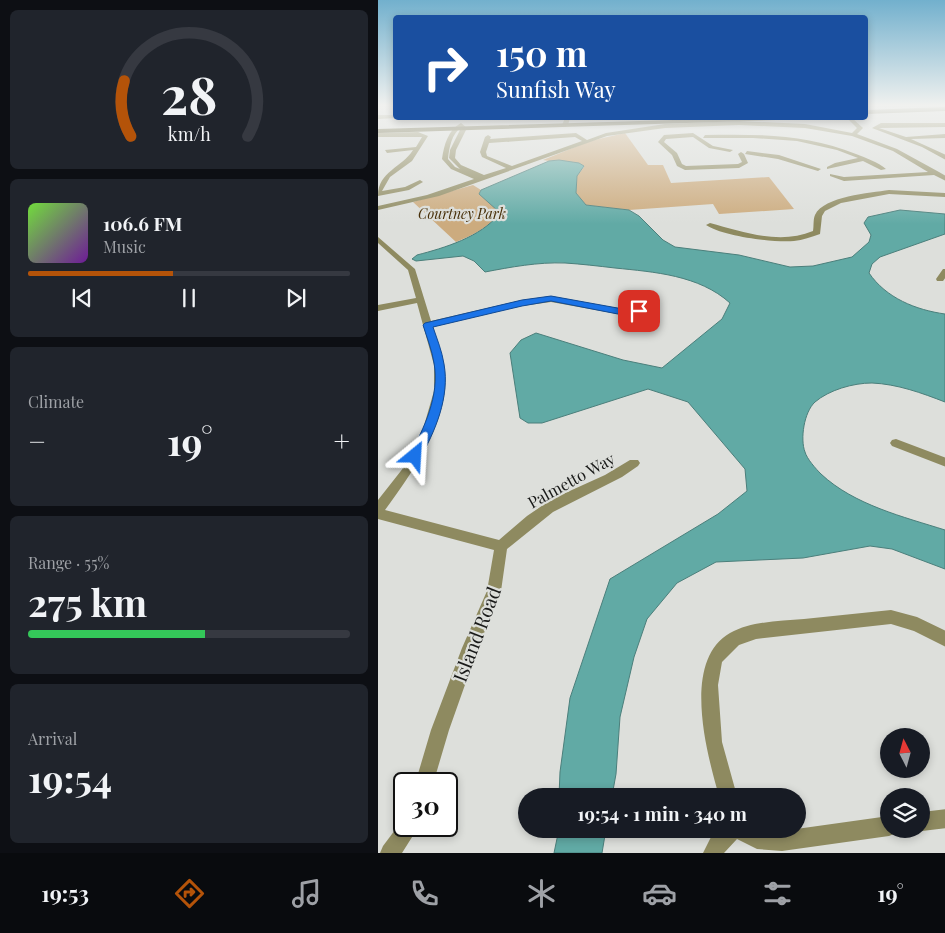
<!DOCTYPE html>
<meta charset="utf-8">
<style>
:root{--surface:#171b24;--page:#20242c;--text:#f1f3f6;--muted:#9ea1a6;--line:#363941;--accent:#b45309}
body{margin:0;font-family:"Playfair Display",serif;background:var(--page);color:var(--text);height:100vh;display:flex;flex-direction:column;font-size:19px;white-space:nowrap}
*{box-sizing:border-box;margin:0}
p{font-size:16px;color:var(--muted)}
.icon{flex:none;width:28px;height:28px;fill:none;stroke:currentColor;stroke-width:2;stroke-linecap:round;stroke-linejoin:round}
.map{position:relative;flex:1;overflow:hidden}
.sheet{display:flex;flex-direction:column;gap:10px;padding:10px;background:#0d0f14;width:378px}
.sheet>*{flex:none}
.hud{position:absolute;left:15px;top:15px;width:475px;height:105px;border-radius:5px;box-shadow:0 2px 8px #0003;background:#1a4fa0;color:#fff;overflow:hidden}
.needle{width:32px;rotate:354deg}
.buttons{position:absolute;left:502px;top:728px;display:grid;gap:10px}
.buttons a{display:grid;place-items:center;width:50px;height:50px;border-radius:50%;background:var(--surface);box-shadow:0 2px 8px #0003;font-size:25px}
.speed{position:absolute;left:15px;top:772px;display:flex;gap:10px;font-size:25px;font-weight:700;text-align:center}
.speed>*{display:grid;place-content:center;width:65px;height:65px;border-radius:50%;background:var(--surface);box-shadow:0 2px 8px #0003;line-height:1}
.speed .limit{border:2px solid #111;border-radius:8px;background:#fff;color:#111}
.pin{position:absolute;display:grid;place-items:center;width:42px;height:42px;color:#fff;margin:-21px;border-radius:10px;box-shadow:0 2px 8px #0006}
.me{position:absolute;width:55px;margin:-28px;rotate:27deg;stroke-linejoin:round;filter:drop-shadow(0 0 4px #0008)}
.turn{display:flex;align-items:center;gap:18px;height:105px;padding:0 20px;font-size:22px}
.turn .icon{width:65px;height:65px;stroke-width:2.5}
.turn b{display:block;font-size:35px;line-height:42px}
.big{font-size:38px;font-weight:700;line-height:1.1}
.sheet .tile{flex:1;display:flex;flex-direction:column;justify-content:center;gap:8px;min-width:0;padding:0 18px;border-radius:8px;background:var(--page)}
.sheet .dial{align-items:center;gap:0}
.dial svg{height:130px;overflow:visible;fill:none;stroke:var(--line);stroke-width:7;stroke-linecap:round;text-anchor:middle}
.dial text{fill:var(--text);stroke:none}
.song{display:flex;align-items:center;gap:15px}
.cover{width:60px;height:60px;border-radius:8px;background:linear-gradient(135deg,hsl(100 70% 55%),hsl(280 70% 35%))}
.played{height:5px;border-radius:2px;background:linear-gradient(90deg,var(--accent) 45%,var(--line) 45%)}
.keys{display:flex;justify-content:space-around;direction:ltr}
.heat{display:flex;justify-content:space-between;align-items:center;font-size:28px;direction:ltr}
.charge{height:8px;border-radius:4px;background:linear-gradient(90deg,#34c759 55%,var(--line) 0)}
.trip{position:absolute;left:140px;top:788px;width:288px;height:50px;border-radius:25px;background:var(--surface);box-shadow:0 2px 8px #0003;font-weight:700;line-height:50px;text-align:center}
.dock{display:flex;height:80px;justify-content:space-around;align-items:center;background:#090b0e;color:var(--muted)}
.dock .icon{width:35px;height:35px}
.dock .selected{color:var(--accent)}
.dock b{font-size:22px;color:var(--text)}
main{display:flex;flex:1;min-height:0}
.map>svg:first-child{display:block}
.green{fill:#ccab7e}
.water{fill:#61aaa5;stroke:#4b7f7b}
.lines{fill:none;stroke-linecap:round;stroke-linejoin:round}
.street{fill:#8e8a60;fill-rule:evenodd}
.secondary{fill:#68611a;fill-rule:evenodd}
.primary{fill:#494413;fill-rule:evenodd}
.route{fill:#1a73e8;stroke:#114b97}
.labels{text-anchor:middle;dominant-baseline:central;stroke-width:4.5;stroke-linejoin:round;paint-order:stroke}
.far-park-label{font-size:14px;font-style:italic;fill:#472f08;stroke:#dddfdb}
.street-label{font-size:16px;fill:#191a19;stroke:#dddfdb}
.near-street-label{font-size:19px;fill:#191a19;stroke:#dddfdb}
</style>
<main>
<section class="sheet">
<div class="tile dial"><svg viewBox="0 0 100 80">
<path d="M14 69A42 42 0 1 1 86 69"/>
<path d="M14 69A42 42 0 0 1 10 35" stroke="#b45309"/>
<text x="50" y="56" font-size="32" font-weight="700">28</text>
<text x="50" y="72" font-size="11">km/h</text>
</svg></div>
<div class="tile">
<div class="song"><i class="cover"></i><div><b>106.6 FM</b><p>Music</p></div></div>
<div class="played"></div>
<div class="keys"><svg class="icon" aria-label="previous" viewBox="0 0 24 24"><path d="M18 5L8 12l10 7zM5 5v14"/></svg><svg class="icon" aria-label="pause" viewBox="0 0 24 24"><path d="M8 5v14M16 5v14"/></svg><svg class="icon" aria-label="next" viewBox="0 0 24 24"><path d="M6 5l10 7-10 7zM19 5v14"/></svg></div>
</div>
<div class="tile"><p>Climate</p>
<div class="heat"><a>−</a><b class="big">19°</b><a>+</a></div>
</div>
<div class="tile"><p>Range · 55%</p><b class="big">275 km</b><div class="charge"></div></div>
<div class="tile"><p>Arrival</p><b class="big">19:54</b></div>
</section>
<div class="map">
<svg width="568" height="853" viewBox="0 0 568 853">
<rect width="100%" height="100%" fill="#dddfdb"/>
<path class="green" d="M247 133 270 165H285L293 183 391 177 416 209 341 214 335 204 251 210 208 205 198 193 199 176 206 167 181 160 171 161 165 160 212 141Z
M95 185 103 190 101 194 117 207 121 214C111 227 93 236 78 242L35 202Z"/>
<path class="water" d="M181 160 201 163 206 166 199 176 198 193 208 205 251 210 261 216 285 240 297 247 361 255 412 267 435 266 474 257 491 242 493 235 486 223 490 217 522 210 567 214V234L502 257 494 264 491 273C508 298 538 310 567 314V402C544 393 519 384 494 383 475 383 451 390 437 402 426 412 422 439 427 452 429 459 438 469 443 474 476 505 526 517 567 530V569L514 549 492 546 425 558 338 562 299 583 269 619 256 657 242 717 238 774 234 796H181L182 772 192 698 232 579 340 514 369 491 367 469 310 402 270 389 164 423H150L142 418 132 353 143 340 158 333 245 360 284 368 344 319 352 303C321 275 276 272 237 268 220 266 203 264 187 263 160 262 133 267 107 272L96 261 85 256 38 261 34 259 39 255C66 248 103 237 121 214L120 211 101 194 103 190 171 161Z
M181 829H228L224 853H176Z"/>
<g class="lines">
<path class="street" d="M0 115H18V118L0 119Z
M187 118H192L190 125 187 127 184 125Z
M469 118H474L485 128 479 134 519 149 561 172 568 176V181L556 175 466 181 452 176V174L466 177 550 172 515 151 474 136 427 128 361 125 287 128 229 136 61 196 0 210V206L49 195 96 179 73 169 64 159C66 145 70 130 83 123L89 128 78 150 77 158 83 165 106 175 128 168 104 157 102 152 107 137 110 135 113 137 112 139 198 133 209 140 228 133 287 124 361 121 427 124 474 133 479 128ZM83 128 72 150 71 158 82 169 77 167 70 159C71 148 74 133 83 128ZM197 137 204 141 134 166 109 156 108 152 111 143Z
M503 123H568V127L501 128 528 137 568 134V138L533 139 568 155V160L544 147 494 128Z
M40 132 50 136 34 161 12 177 4 191 27 187 42 180 45 182 31 190 0 196C0 171 24 168 35 150L9 153 7 150 38 147 44 137H0V133Z
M315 133 335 146 355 150 352 152 331 148 315 137 288 139 286 142 299 153 304 164 308 166 360 164 364 162 360 154 363 152 366 154 370 163 361 168 307 170 299 166 294 155 280 142 286 135Z
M327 135C379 134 429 134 478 154 488 158 500 162 508 169L503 170 485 161 449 169V167L457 163 480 158 459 150 419 141 375 138H325Z
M369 151 401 155 443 169 440 171 400 159 367 154Z
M511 190 568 193V197L511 194 463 203 447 211 444 216 442 234C433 237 425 240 416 241 396 243 344 236 328 225L332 223C365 232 402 245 435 231 436 226 435 219 437 215 446 196 492 193 511 190Z
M0 237 37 269 53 321 144 300 173 296 245 309 261 308 265 311 261 314 245 315 173 302 144 306 55 327C58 339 63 351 66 364 76 414 35 472 7 510L121 540 149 516 174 499 227 475 252 460H260L262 463 260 466 244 477 175 512 129 549 123 591 100 648 71 730 55 784H37L53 730 84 648 109 591 116 550 0 519V500L26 467 45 429 56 391V365L39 303 0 311V305L38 298 30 270 0 243Z
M565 269H568V277L565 281H559L558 279Z
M518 439 568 458V467L514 446 512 443 514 440Z
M513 610 539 617 568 631V647L536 631 513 624 378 639 361 645 344 662 340 685 344 742 359 796H341C329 754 303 661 352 633 374 621 402 621 426 619 455 616 484 613 513 610Z
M568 809V828L544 831 540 829H544V812Z
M511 816V829H519L518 833 511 836 404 851 379 849 359 839 346 853H325L334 835 341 829H380L404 831Z
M26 818V826H41L24 853H2L5 846Z"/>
<path class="secondary" d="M564 105H568V107L565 106Z"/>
<path class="primary" d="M568 107V111L488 114V110Z
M361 118H401L398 120 0 133V129Z"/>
</g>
<linearGradient id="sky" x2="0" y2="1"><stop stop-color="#72b0cd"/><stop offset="0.47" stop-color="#f0f1ef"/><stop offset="1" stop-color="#f0f1ef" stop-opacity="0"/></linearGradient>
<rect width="568" height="224" fill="url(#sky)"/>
<path class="route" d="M173 296 245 309 261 308 266 311 261 313 245 315 173 301 144 306 55 327C59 339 64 351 66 364 72 397 57 432 41 460H33L31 456C46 429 62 395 56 363 54 350 49 338 45 325L47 323 144 300Z"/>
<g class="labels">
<g class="far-park-label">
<text x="84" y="213">Courtney Park</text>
</g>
<g class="street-label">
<text transform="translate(193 480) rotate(-29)">Palmetto Way</text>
</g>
<g class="near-street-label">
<text transform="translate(98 634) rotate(-69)">Island Road</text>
</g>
</g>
</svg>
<div class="buttons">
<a><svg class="needle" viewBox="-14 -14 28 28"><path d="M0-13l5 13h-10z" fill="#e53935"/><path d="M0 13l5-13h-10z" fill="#9ea1a6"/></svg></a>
<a><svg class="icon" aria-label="layers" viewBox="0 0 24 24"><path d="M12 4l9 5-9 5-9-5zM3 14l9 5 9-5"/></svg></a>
</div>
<div class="speed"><div class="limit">30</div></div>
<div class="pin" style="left:261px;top:311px;background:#d93025"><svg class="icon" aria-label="arrive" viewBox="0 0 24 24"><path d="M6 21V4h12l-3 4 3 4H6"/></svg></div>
<svg class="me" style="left:37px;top:456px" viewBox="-20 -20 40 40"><path d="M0-17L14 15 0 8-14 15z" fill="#1a73e8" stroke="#fff" stroke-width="4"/></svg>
<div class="trip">19:54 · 1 min · 340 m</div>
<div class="hud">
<div class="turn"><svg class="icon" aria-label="right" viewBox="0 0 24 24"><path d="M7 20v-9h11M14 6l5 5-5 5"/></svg><div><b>150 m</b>Sunfish Way</div></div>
</div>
</div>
</main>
<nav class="dock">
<b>19:53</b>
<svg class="icon selected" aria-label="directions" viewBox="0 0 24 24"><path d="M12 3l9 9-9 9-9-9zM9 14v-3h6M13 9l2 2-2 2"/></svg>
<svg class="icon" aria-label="music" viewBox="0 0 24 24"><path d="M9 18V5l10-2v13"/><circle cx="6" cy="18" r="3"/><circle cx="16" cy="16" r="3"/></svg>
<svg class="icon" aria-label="phone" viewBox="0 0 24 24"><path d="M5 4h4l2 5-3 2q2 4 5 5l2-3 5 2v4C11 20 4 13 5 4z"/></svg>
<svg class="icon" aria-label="climate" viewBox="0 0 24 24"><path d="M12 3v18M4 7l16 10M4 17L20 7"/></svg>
<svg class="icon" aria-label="car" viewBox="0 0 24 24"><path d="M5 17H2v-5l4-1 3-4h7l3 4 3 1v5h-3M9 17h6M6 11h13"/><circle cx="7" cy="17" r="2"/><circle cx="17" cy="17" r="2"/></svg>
<svg class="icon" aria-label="filters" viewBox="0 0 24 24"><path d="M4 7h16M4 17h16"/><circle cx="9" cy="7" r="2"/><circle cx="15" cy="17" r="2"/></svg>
<b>19°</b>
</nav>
